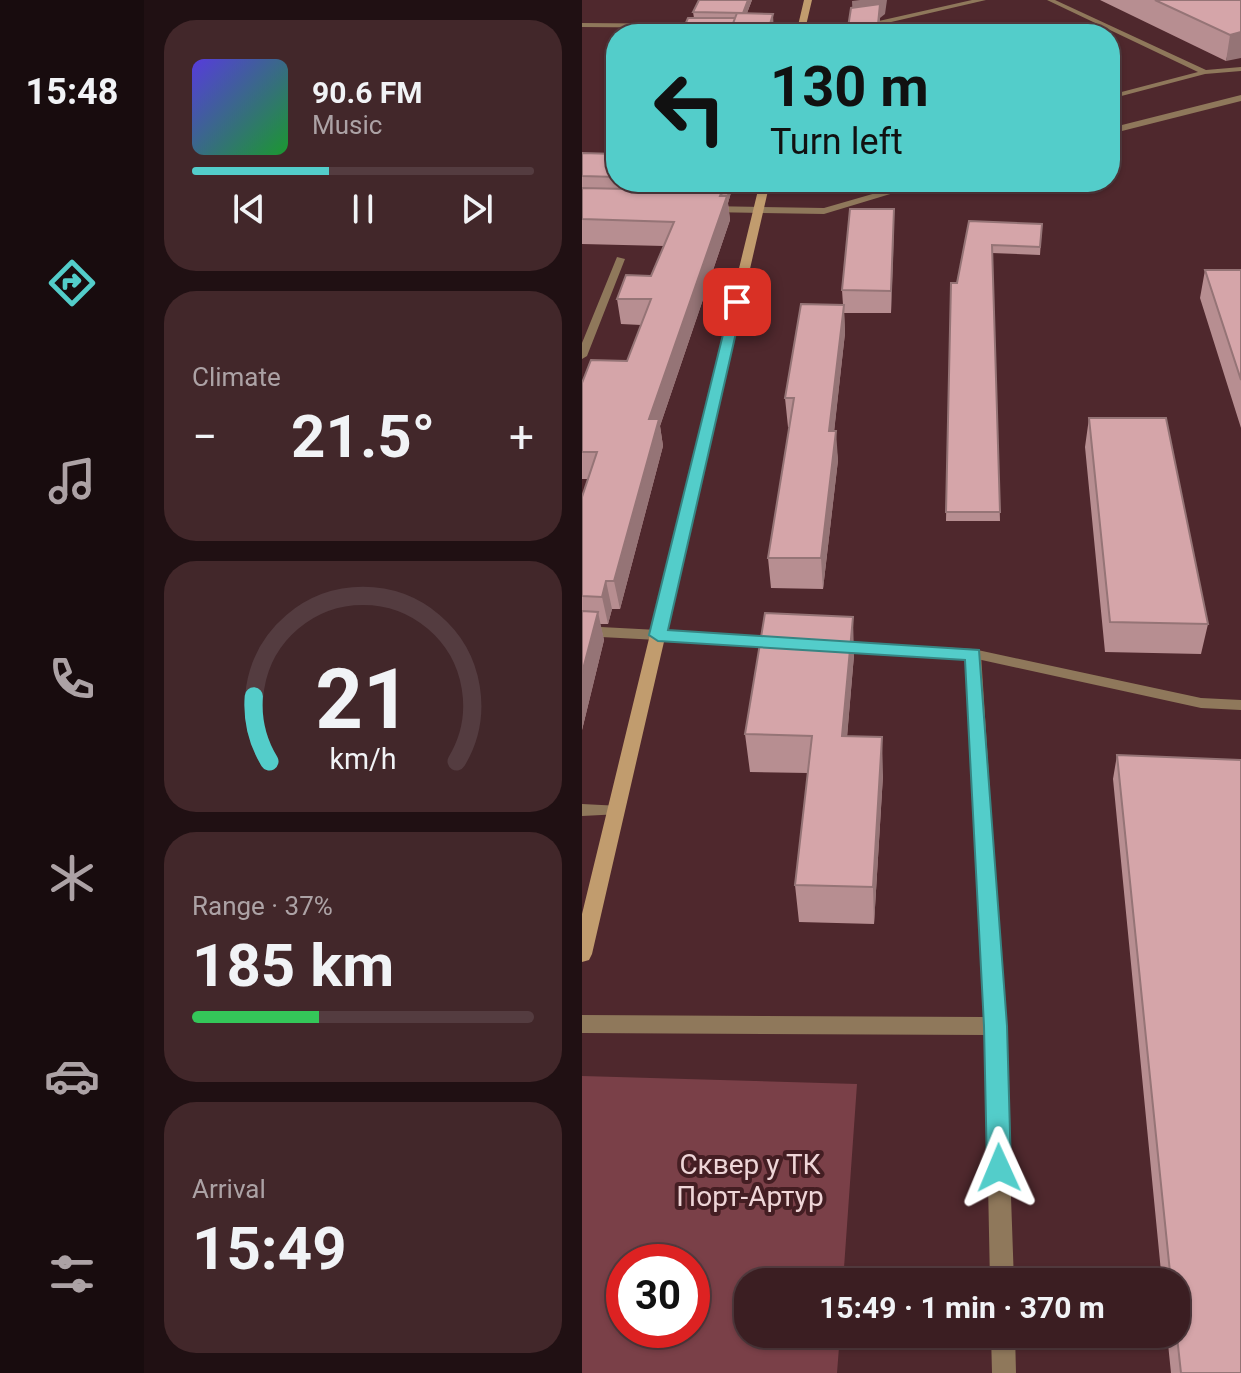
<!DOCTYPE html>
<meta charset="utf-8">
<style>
:root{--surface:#3b1e22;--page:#42272a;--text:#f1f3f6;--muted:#aca2a5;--line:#543c40;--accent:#53cdca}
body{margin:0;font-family:Roboto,sans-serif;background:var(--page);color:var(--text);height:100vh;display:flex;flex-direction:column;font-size:30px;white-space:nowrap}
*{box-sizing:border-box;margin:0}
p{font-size:26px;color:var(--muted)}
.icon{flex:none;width:44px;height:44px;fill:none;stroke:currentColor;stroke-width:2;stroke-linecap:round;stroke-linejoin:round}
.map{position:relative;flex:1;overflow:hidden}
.sheet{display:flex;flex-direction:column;gap:20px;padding:20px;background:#201013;width:438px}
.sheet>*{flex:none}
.banner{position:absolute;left:24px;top:24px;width:514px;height:168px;border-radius:32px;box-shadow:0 2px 6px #0004,0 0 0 2px var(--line);background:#53cdca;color:#111;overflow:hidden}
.speed{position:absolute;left:24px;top:1244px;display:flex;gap:16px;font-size:40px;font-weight:700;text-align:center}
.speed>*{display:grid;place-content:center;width:104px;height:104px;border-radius:50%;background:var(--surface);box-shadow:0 2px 6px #0004,0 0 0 2px var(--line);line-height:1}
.speed .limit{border:12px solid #d22;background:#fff;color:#111}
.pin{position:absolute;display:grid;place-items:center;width:68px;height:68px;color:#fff;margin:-34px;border-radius:16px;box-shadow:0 4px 12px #0006}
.me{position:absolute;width:88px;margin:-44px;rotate:359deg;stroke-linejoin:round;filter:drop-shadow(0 0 6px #0008)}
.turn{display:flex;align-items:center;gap:28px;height:168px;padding:0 32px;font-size:36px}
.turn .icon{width:104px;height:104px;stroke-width:2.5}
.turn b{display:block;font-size:56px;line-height:68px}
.big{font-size:60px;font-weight:700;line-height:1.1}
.sheet .card{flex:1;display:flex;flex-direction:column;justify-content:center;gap:12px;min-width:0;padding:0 28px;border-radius:32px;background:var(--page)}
.sheet .dial{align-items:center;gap:0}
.dial svg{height:208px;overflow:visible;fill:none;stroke:var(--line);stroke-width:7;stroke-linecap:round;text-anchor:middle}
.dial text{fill:var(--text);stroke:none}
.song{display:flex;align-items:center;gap:24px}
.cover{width:96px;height:96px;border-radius:12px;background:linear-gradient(135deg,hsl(250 70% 55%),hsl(130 70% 35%))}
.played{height:8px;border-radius:4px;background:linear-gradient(90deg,var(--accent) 40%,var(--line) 40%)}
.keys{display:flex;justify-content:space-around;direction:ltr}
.heat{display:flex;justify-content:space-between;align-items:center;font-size:44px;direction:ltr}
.charge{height:12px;border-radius:6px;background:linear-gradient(90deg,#34c759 37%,var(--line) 0)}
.trip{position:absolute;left:152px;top:1268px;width:456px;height:80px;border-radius:32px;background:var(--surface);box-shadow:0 2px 6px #0004,0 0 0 2px var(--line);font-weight:700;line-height:80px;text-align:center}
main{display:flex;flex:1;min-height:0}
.dock{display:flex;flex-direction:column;width:144px;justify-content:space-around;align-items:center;background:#180c0e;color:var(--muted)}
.dock .icon{width:56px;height:56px}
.dock .selected{color:var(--accent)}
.dock b{font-size:36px;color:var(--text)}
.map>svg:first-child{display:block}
.green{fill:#7a4048;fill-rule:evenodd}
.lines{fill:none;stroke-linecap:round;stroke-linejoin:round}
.lane{fill:#8f785b;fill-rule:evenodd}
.street{fill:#8f785b;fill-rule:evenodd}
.secondary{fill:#c19c6e;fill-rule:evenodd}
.wall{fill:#b78e91}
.shaded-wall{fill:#957476}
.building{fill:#d5a5a9;stroke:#957476;stroke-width:2}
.route{fill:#53cdca;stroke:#368583;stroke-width:2}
.labels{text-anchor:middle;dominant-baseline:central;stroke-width:8;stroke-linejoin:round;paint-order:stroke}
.near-park-label{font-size:28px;fill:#eed5d7;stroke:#441e23}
</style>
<main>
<nav class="dock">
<b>15:48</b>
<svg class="icon selected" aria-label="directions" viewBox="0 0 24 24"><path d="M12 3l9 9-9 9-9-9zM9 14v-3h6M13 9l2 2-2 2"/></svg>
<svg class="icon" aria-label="music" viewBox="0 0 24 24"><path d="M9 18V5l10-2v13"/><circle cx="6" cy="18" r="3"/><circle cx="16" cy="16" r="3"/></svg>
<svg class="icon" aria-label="phone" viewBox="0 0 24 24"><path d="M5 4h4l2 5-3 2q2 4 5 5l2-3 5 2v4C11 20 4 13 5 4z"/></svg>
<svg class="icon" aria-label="climate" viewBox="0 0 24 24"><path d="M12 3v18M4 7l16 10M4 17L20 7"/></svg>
<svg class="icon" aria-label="car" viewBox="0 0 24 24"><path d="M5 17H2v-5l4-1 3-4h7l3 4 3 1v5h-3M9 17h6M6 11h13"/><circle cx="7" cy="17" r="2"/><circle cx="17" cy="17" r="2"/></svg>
<svg class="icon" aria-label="filters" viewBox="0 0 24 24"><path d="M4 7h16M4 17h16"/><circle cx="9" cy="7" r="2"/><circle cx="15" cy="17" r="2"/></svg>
</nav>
<section class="sheet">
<div class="card">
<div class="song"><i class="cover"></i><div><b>90.6 FM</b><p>Music</p></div></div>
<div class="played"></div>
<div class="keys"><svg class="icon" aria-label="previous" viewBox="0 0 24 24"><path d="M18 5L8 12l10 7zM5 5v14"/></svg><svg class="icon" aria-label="pause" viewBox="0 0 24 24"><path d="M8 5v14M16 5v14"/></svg><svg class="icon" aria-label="next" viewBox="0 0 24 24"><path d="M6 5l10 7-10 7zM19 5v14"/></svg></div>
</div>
<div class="card"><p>Climate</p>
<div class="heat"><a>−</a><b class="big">21.5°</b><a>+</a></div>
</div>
<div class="card dial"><svg viewBox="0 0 100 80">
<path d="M14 69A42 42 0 1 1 86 69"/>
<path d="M14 69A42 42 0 0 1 8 44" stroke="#53cdca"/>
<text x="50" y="56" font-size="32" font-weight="700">21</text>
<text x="50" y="72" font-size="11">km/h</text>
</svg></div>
<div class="card"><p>Range · 37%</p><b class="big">185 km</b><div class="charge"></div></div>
<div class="card"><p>Arrival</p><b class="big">15:49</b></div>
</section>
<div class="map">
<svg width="659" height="1373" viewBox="0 0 659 1373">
<rect width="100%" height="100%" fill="#4f282d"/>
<path class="green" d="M0 1076 275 1084 261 1282H166V1334H258L255 1373H0ZM42 1262H110V1330H42Z"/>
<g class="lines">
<path class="lane" d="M465 0H473L624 70 659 67V71L623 74 528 99V95L616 72Z
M35 257 43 259 5 356 0 359V343Z
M0 626 76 630 83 635 76 640 0 636Z
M391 649 619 698 659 700V710L619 708 386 657 384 654Z
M0 804 39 806 42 810 39 814 0 816Z"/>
<path class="street" d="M390 0H404L279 29H170L166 27 170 25H279Z
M0 23 122 24 126 26 122 28 0 27Z
M659 95V101L528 134V128Z
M332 182H348L242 214 124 212 119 209 124 206 242 208Z
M76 630 198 638 206 643 198 648 71 639 68 635 71 631Z
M253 641 391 649 399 654 423 1026 432 1282H408L403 1035 0 1033V1015L402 1017 383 659 248 650 245 646Z
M409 1334H433L434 1373H410Z"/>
<path class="secondary" d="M222 0H230L222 34H214Z
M178 182H188L10 954 7 960 0 962V914Z"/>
</g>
<path class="wall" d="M117 0H170L165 13 192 34 112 18 111 12Z
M518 0H659L644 61Z
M0 153 34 154V182H152L146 203 148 220 78 426 81 446 38 609H30L26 624H18L22 640 0 730V497L6 479H0V383L45 361 59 325 39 324 35 299 69 276 82 246 0 244Z
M312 209 309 313H262L263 333 252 431 256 460 241 589 189 588 186 558 207 427H206L203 398 261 305 260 290Z
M387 221 460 224 458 255 410 253 418 521H364L369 283H375Z
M623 270H659V428L618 298Z
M507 418 626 624 619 654 523 652 503 447Z
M272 655 265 736 301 775 292 924 217 922 213 885 226 773 168 772 163 734Z
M535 755 659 1373H589L585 1334H594V1282H580L531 779Z"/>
<path class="shaded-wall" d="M166 0H170L162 21 161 13Z
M278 0H305L303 14 298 18V34L271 22 270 1Z
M191 14 192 34H185Z
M659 32V58L644 61 648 35Z
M144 182H152L146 203Z
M140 191 142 206 145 196 148 220 78 426 81 446 38 609 32 581 67 419Z
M312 209V231L309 313V291Z
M262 305 263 333 249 460 247 431Z
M254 431 256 460 241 589 239 558Z
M24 581 30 609 26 624 20 597Z
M16 612 22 640 0 730V673Z
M271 617 272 655 262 774 260 736Z
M300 737 301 775 292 924 291 887Z"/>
<path class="building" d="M117 0H166L161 13 111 12Z
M573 0H659V32L648 35Z
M298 4 295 34H265L269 8Z
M155 13 191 14 185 34H147Z
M106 18H153L147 34H99Z
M0 153 34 154V177L0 176Z
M0 188 140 191 138 196H145L67 419H77L32 581H24L20 597 0 596V497L15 452H0V383L9 360 45 361 69 299H35L44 275 69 276 92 222 0 219Z
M268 209H312L309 291 260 290Z
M387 221 460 224 458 247 410 245 418 512H364L369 283H375Z
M623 270H659V380Z
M219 304 262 305 247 431H254L239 558H186L212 398H203Z
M507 418H584L626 624 528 622Z
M0 611 16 612 0 673Z
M183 613 271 617 260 736 300 737 291 887 213 885 230 736 163 734Z
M535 755 659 760V1373H599L594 1327V1282H589Z"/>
<path class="route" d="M155 298 161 302 86 630 397 650 425 1026 429 1168 426 1177 417 1180 408 1177 405 1168 402 1026 383 660 76 641 67 635 149 302Z"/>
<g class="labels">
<g class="near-park-label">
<text x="168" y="1164">Сквер у ТК<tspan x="168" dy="32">Порт-Артур</tspan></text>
</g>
</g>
</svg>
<div class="speed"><div class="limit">30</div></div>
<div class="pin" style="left:155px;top:302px;background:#d93025"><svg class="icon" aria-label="arrive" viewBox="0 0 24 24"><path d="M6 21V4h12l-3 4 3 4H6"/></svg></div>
<svg class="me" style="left:417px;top:1168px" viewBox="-20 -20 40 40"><path d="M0-17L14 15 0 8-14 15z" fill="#53cdca" stroke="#fff" stroke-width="4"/></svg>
<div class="trip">15:49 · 1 min · 370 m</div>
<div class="banner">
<div class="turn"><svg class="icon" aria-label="left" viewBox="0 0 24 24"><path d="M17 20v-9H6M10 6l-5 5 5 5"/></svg><div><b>130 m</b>Turn left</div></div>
</div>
</div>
</main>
